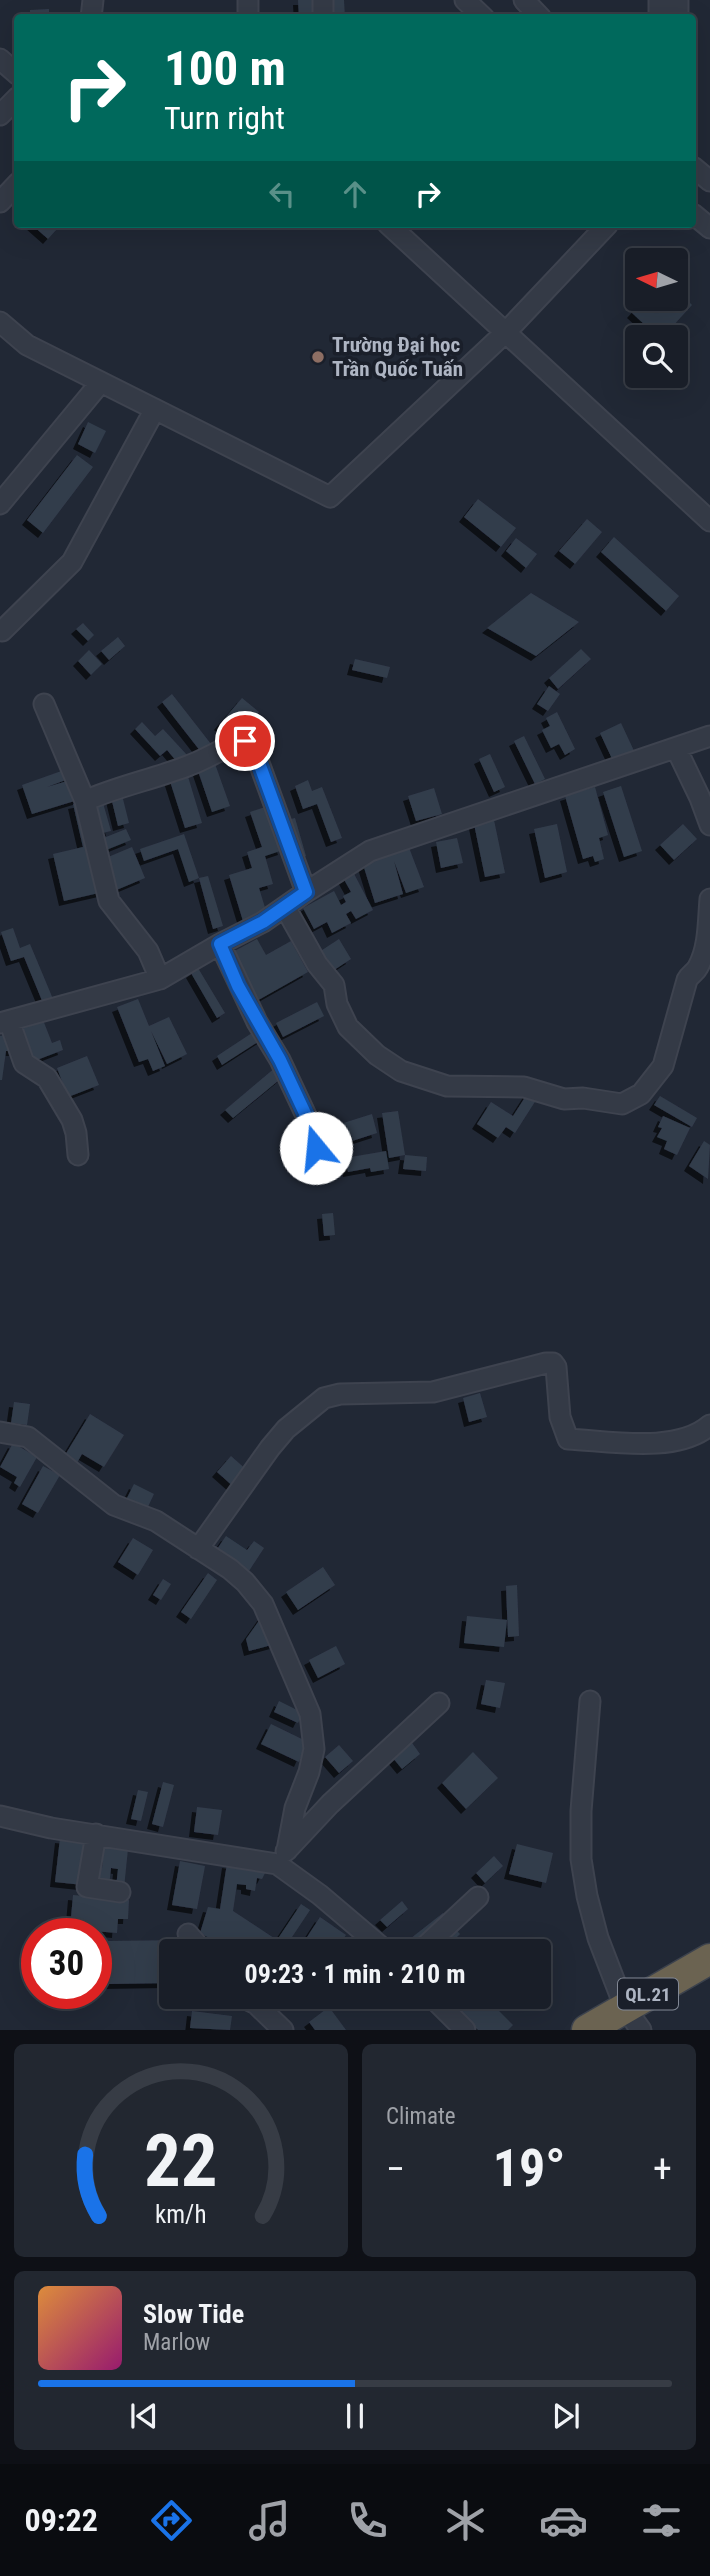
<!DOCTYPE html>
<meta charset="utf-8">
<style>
:root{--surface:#191e28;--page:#222730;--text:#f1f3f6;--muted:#9fa2a8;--line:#373c45;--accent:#1a73e8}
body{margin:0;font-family:"Roboto Condensed",sans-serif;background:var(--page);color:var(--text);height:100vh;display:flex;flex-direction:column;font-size:26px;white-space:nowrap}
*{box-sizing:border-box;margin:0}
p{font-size:23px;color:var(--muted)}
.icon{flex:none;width:38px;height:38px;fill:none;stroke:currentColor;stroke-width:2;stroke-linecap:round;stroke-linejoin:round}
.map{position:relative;height:2030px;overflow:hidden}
.sheet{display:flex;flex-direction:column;gap:14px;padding:14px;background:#0e1016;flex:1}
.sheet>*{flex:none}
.top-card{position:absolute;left:14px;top:14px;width:682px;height:214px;border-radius:7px;box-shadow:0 7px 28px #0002,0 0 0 2px var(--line);background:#00695c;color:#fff;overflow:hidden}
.needle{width:46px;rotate:275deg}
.fabs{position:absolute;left:625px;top:248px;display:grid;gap:14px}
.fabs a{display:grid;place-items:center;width:63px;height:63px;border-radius:7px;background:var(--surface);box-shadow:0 7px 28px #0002,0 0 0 2px var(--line);font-size:35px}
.speed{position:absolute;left:21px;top:1918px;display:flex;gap:14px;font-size:35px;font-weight:700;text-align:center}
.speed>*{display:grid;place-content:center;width:91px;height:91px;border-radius:50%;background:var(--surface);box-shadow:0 7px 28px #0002,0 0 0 2px var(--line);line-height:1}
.speed .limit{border:10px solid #d22;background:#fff;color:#111}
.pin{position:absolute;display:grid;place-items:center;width:60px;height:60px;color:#fff;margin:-30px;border:4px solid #fff;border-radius:50%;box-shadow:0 2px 7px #0007}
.me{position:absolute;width:77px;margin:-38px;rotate:343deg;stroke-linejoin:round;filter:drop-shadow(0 0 5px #0008)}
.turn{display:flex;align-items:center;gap:24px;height:147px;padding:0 35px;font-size:32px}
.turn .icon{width:91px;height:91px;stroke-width:2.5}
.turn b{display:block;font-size:49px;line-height:60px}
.lanes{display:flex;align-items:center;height:66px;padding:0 35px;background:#0003;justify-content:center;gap:35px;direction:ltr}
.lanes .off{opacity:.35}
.big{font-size:52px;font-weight:700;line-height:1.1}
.sheet .card{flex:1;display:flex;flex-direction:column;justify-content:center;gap:10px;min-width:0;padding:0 24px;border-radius:10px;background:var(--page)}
.sheet .dial{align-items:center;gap:0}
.dial svg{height:182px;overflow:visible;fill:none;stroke:var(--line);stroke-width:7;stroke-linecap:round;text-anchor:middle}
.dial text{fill:var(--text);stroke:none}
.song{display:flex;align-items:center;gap:21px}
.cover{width:84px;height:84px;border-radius:10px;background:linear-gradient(135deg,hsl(30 70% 55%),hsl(320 70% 35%))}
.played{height:7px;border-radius:4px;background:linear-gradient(90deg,var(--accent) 50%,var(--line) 50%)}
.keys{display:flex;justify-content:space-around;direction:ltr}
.heat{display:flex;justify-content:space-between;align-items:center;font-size:38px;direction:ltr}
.sheet .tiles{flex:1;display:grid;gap:14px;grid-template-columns:1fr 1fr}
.card:last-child{grid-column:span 2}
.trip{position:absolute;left:159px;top:1939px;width:392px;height:70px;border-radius:7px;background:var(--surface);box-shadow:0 7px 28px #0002,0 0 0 2px var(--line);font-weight:700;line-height:70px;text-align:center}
.tabs{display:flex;height:112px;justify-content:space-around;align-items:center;background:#0a0c10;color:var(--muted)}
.tabs .icon{width:49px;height:49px}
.tabs .current{color:var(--accent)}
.tabs b{font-size:32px;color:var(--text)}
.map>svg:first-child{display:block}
.building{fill:#333c4c;filter:url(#shadow)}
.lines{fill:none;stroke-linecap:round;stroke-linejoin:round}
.minor-casing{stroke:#3e434f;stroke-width:23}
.highway-casing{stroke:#3c424d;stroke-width:33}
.minor{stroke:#343a46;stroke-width:19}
.highway{stroke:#6b6351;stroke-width:30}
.route-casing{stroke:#114b97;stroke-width:18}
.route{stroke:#1a73e8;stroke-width:12}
.education-dot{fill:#8d6e63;stroke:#1a1f2a;stroke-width:2.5}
.labels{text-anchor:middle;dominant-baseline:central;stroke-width:7;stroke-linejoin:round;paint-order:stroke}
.shield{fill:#1a1f2a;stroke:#828895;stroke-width:2}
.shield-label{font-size:19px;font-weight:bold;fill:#aeb5c3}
.poi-label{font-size:21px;font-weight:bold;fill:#aeb5c3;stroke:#1a1f2a;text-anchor:start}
</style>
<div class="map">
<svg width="710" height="2030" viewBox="0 0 710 2030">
<defs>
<filter id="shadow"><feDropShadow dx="-5" dy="5" stdDeviation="0" flood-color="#0009"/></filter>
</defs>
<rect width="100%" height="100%" fill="#212835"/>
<path class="building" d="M298 0H318L319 18H299Z
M329 0H344L345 18H329Z
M49 9V18H30V10Z
M31 224H52L57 229 48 239Z
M676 289 692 305 672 327 690 345 679 357 676 353V338H659L632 313 643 301 654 311 665 299H676Z
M88 422 106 431 95 453 78 444Z
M77 455 93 467 43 533 27 520Z
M478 499 516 528 501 547 464 517Z
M587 519 602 532 575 564 559 551Z
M614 537 679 596 666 611 601 552Z
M516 538 537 554 526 568 506 551Z
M531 593 579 622 536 656 487 628Z
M83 623 94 635 88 641 76 629Z
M118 637 125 646 109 660 101 651Z
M581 649 591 659 558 689 549 678Z
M89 650 102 664 91 675 78 661Z
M355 659 390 667 387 678 352 670Z
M549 686 560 694 548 711 537 704Z
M172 694 211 744 201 752 162 702Z
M242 698 259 712 236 740 219 725Z
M557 712 575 749 565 755 559 744 551 748 542 730 550 726 546 718Z
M142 722 155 736 163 729 187 755 178 763 167 750 160 756 135 729Z
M621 723 635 753 614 763 600 733Z
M524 736 545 779 535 784 514 741Z
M490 754 505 787 494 792 479 759Z
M214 761 230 806 212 812 197 768Z
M67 769 71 778 47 787 74 779 81 799 32 814 22 785Z
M186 770 202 823 185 828 168 775Z
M308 780 312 791 322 787 342 838 331 842 317 804 303 809 295 786Z
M621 786 642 851 624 857 603 792Z
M595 787 608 835 599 838 604 859 595 862 593 856 583 859 565 796Z
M434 788 442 814 416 821 408 796Z
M121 791 129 823 118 826 110 793Z
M83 802 103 892 64 901 53 854 83 847 73 804Z
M103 803 111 831 98 834 91 806Z
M268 806 283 850 265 856 273 884 259 888 267 914 243 921 229 875 252 868 247 852 262 847 250 812Z
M295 818 306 856 296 859 284 821Z
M494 820 505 873 485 877 474 824Z
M557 824 567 872 545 878 534 829Z
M683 824 697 839 674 860 660 845Z
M126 829 131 840 101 852 96 841Z
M184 834 199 878 208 876 223 926 213 929 199 878 189 882 178 849 144 861 140 849Z
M457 838 463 863 441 868 436 842Z
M408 845 424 887 406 893 394 861 403 894 375 903 362 861Z
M132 847 145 878 114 891 101 860Z
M351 868 373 910 356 919 351 911 346 914 351 923 332 933 327 922 314 929 303 908 334 891 341 905 346 902 343 896 351 892 341 874Z
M13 928 20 948 30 944 53 999 43 1003 24 957 11 961 1 932Z
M257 939 266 955 291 941 308 972 253 1003 227 955Z
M339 939 351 959 328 974 316 954Z
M198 968 225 1013 217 1018 191 973Z
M138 999 149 1026 169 1017 187 1054 167 1064 151 1031 165 1066 153 1071 148 1059 139 1062 117 1007Z
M317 1002 324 1016 283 1037 276 1023Z
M43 1020 52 1043 60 1040 63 1050 29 1063 16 1029Z
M258 1029 264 1038 222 1065 217 1056Z
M10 1034 14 1051H6L2 1080H0V1036Z
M87 1056 99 1085 68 1097 57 1068Z
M276 1067 284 1076 233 1118 225 1110Z
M529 1091 538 1097 515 1133 506 1127 498 1138 477 1124 491 1102 513 1116Z
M660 1096 697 1118 692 1127 654 1105Z
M398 1111 405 1155 389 1158 382 1113Z
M372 1114 377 1133 324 1150 318 1131Z
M663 1116 690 1128 677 1155 664 1149 667 1141 657 1137 662 1128 658 1127Z
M704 1141 710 1145 708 1179 689 1166Z
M386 1151 389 1169 371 1172 370 1168 348 1172 345 1158Z
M405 1155 427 1157 426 1171 403 1169Z
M333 1213 335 1235 324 1236 322 1214Z
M480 1393 487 1417 469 1422 463 1398Z
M14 1402 30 1404 27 1425 11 1423Z
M90 1414 124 1435 104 1467 82 1454 74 1468 62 1460Z
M13 1443 37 1457 20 1487 14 1483 17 1477 0 1467Z
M231 1456 249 1472 235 1488 217 1472Z
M43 1466 60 1475 38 1513 22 1504Z
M134 1484 154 1494 146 1511 126 1500Z
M226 1536 247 1550 254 1541 264 1548 247 1574 215 1552Z
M133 1538 153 1550 138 1575 118 1562Z
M323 1567 335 1585 298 1610 286 1592Z
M208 1573 217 1580 191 1619 181 1612Z
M163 1579 171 1584 161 1600 153 1595Z
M517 1585 519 1636 508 1637 506 1586Z
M263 1615 275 1644 249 1651 246 1639Z
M467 1616 507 1620 504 1647 464 1643Z
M336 1646 345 1664 318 1678 309 1660Z
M486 1680 505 1683 500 1708 481 1704Z
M279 1701 303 1713 298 1723 274 1712Z
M271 1724 308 1742 299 1762 261 1744Z
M407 1736 420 1754 402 1769 388 1752Z
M339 1745 353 1761 339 1773 325 1757Z
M473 1752 498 1778 466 1809 442 1783Z
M163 1782 174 1785 163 1827 152 1824Z
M138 1790 148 1792 141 1821 131 1819Z
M197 1807 222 1810 218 1835 194 1832Z
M60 1838 88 1841 83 1885 55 1882Z
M517 1844 553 1853 546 1883 509 1874Z
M104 1847 128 1849 124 1888 116 1887 118 1869 111 1868 109 1886 91 1884 92 1867 102 1868Z
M494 1856 503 1866 485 1883 476 1873Z
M180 1861 205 1866 197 1909 172 1905Z
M227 1863 267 1869 262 1879 257 1878 255 1891 246 1889V1885L237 1884 233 1911 277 1940 269 1951H233L200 1933 208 1907 220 1909Z
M73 1895 129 1900 128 1919H118L117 1933 70 1929Z
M402 1901 408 1909 387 1927 380 1920Z
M301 1904 310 1910 286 1946 277 1940Z
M443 1913 450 1922 413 1951 406 1942Z
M320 1917 346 1935 335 1951H298Z
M452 1926 460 1934 457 1937 470 1951H424Z
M183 1940V1951H172V1983L108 1984 107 1941Z
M464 1997H485L513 2025 508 2030H478L455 2006Z
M329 2007 346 2030H315L309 2022Z
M192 2011 232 2016 230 2030 190 2028Z"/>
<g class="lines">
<defs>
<path id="minor" d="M248 0V18
M323 0V18
M465 0 484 18
M524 0 541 18
M91 18 93 0
M659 18V0
M678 18V0
M0 59 18 75
M0 115 18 97
M693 167 710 181
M0 202 18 183
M693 214 710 228
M388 224 710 521
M0 322 27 345 330 497 505 333 608 224
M0 504 101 382
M2 631 72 562 155 409
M44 704 85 801 109 901 148 951 160 979
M676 748 700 798 710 825
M85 801C118 786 155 779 190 765 209 758 225 746 245 741L254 749 306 892
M285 907 317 964 334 985 337 1004 348 1027 377 1055 401 1071 447 1086 524 1087 564 1099 583 1098 622 1104 641 1094 663 1066 687 980C690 974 695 973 698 967 709 947 708 922 710 899
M220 944 257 1022 280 1060 317 1139 315 1150 299 1166
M11 1020 12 1029 24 1063 47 1078 72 1120 76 1133 78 1155
M0 1023 160 979 220 944 263 922 306 892 370 851 710 736
M0 1432 28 1437 114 1505 156 1521 230 1569 245 1582 263 1604 310 1714 314 1749 309 1772 295 1808 287 1850
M198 1549 270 1448 286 1429 324 1398 340 1394 433 1392 546 1363H553L556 1367 560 1417 568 1439C610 1441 677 1454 710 1425
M590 1701 581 1811V1859L587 1896 598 1938 625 2008 641 2030
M0 1816 51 1828 277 1864 320 1895 386 1951
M96 1834 87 1887 120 1892
M286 1851 330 1804 439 1703
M188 1934 203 1951
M420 1951 478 1897
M242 1997 256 2004 283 2030
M432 1997 465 2030"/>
<path id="highway" d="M587 2030 710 1959"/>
</defs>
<use href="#minor" class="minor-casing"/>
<use href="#highway" class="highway-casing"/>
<use href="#minor" class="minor"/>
<use href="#highway" class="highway"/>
</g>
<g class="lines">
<defs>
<path id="route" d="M245 741 254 749 306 892 263 922 220 944 238 986 280 1060 317 1139 316 1148"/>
</defs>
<use href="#route" class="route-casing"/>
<use href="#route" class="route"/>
</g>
<circle class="education-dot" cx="318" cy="357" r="7"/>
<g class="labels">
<rect class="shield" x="618" y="1978.5" width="60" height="31" rx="5"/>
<g class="shield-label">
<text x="648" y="1994">QL.21</text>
</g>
<g class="poi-label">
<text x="332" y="345">Trường Đại học<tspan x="332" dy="24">Trần Quốc Tuấn</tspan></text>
</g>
</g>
</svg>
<div class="fabs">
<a><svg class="needle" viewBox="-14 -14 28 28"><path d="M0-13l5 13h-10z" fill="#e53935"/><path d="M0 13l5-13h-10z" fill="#9fa2a8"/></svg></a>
<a><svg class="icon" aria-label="search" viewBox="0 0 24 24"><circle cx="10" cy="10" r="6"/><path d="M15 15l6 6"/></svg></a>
</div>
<div class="speed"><div class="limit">30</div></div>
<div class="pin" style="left:245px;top:741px;background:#d93025"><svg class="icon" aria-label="arrive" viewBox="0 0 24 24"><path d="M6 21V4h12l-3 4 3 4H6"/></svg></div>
<svg class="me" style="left:316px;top:1148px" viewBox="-20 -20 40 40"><circle r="19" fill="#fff"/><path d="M0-13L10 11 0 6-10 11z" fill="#1a73e8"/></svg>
<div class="trip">09:23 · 1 min · 210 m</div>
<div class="top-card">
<div class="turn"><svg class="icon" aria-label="right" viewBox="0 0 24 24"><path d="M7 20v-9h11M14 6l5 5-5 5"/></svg><div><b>100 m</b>Turn right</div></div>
<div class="lanes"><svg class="icon off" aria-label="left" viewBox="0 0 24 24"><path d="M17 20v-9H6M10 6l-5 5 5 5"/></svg><svg class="icon off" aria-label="ahead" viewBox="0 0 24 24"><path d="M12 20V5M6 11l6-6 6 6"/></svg><svg class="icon" aria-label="right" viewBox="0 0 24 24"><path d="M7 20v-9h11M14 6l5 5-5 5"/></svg></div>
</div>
</div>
<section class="sheet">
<div class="tiles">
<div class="card dial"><svg viewBox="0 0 100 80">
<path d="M14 69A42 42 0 1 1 86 69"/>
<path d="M14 69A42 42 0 0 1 8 42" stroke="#1a73e8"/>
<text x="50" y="56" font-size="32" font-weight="700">22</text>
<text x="50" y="72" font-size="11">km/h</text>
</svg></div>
<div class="card"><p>Climate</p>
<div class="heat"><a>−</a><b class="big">19°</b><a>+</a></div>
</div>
<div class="card">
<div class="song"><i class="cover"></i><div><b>Slow Tide</b><p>Marlow</p></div></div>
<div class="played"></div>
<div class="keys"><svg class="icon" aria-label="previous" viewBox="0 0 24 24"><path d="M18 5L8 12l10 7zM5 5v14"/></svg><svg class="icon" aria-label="pause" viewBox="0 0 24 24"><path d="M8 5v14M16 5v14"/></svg><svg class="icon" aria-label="next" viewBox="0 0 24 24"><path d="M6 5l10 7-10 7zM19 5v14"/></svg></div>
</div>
</div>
</section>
<nav class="tabs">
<b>09:22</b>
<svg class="icon current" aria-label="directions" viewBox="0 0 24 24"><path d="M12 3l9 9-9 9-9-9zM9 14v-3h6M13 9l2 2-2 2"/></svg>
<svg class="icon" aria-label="music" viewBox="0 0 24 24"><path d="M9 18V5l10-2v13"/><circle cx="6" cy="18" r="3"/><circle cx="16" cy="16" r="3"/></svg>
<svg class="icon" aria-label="phone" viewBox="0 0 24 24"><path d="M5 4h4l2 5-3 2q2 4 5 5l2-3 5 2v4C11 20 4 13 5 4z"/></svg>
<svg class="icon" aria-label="climate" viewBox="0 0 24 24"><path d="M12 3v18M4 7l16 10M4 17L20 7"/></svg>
<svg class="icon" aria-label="car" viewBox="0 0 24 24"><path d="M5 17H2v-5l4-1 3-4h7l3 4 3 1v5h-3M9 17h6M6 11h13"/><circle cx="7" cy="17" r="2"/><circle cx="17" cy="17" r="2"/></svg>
<svg class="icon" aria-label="filters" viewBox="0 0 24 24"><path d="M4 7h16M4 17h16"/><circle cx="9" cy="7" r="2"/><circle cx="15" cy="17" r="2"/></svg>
</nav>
